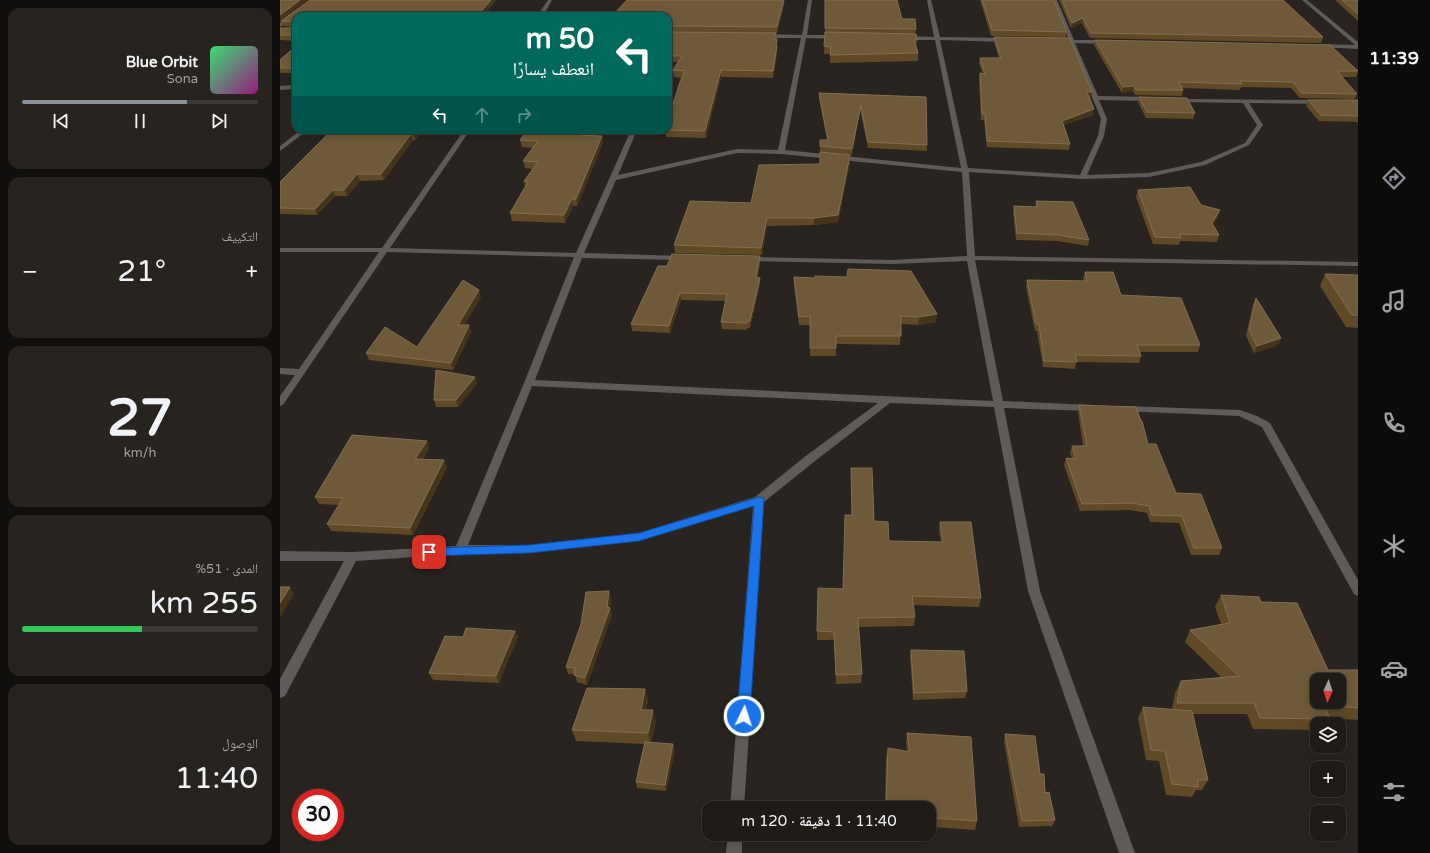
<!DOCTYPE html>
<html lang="ar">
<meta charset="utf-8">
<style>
:root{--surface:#1f1b17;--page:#272420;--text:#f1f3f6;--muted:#a1a1a1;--line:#3c3936;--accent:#8c9099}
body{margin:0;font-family:"Varela Round","Noto Naskh Arabic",sans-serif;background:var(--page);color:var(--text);direction:rtl;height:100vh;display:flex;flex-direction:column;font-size:15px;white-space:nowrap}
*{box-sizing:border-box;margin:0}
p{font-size:13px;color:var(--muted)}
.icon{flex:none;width:22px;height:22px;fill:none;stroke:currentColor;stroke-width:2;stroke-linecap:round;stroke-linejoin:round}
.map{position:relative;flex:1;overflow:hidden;direction:ltr}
.panel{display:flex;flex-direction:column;gap:8px;padding:8px;background:#110f0d;width:280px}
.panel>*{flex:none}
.guide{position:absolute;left:12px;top:12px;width:380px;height:122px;border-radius:12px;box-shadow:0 2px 10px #0003,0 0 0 1px var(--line);direction:rtl;background:#00695c;color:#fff;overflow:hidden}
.needle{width:26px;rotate:183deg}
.buttons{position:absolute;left:1030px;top:673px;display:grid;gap:8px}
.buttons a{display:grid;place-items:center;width:36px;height:36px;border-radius:8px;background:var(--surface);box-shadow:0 2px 10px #0003,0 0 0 1px var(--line);font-size:20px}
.speed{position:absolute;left:12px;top:789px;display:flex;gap:8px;font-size:20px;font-weight:700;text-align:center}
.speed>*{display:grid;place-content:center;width:52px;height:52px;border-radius:50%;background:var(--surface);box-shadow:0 2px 10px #0003,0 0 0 1px var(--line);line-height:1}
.speed .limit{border:6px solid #d22;background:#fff;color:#111}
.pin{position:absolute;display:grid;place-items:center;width:34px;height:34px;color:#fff;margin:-17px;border-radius:8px;box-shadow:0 2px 6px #0006}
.me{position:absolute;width:44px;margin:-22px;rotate:4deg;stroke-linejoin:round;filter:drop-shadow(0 0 3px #0008)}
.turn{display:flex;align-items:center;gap:14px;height:84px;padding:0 12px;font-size:18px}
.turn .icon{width:52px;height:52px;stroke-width:2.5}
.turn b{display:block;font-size:28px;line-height:34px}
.lanes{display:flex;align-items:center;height:38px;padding:0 12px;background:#0003;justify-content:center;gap:20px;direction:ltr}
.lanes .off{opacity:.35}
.big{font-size:30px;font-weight:600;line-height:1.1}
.panel .tile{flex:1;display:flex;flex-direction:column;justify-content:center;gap:6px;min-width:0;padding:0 14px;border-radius:12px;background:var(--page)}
.panel .dial{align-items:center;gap:0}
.dial b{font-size:52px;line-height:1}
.song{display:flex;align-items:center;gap:12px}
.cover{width:48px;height:48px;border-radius:6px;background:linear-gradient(135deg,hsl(140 70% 55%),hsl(310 70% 35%))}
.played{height:4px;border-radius:2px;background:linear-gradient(90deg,var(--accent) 70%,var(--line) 70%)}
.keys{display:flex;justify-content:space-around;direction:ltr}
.heat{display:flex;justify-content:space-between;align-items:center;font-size:22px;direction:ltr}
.charge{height:6px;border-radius:3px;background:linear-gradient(90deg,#34c759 51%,var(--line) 0)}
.trip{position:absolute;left:422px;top:801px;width:234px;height:40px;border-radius:12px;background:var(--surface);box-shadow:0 2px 10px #0003,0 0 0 1px var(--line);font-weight:600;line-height:40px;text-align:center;direction:rtl}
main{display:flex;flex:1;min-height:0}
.tabs{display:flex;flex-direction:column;width:72px;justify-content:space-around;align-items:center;background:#0c0b09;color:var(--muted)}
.tabs .icon{width:28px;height:28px}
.tabs .current{color:var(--accent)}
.tabs b{font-size:18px;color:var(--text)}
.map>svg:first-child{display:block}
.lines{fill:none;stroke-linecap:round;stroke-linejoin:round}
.street{fill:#5f5b5a;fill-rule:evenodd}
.wall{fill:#604925}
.shaded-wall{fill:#44341a}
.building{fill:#6e5a39;stroke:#816f53;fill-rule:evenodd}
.route{fill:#1a73e8;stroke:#114b97}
</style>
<main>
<nav class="tabs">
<b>11:39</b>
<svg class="icon current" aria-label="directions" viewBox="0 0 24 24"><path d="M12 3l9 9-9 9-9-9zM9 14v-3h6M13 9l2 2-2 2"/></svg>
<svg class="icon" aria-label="music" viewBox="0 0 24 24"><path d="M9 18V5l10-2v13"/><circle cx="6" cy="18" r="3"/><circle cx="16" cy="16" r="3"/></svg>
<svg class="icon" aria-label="phone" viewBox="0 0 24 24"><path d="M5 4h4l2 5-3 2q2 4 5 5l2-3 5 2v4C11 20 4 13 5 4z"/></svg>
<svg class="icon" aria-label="climate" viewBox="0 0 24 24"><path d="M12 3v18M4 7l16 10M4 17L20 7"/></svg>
<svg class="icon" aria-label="car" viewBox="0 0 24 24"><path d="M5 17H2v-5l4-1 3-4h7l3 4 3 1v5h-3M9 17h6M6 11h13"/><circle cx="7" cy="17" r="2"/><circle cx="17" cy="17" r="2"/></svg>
<svg class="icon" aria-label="filters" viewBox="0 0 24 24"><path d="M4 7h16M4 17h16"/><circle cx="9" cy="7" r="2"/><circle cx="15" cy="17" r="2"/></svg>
</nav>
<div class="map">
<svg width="1078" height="853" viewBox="0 0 1078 853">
<rect width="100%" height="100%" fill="#29241f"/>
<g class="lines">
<path class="street" d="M31 0H36L0 27V23Z
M268 0H272L263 16H257Z
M528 0H532L527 35H558L561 37 558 39 526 38 505 150 681 168 655 40H624L621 38 624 36 654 37 647 0H651L660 37 726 38 729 40 726 42 660 40 688 168 800 175 818 136 821 119 790 43H778L775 41 778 39 789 40 773 0H777L794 40H828L831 42 828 44 795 43 818 96 872 97 875 99 872 101 819 100 827 119 824 136 807 175 869 173 921 162 965 143 977 125 963 103 896 102 894 101V99L1040 100 1043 102 1040 104 969 103 983 125 969 145 925 165 869 177 803 179 689 172 695 256 1078 262V266L695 260 723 401 812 405 817 408 812 411 724 408 760 591 855 853H839L748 591 714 407 610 403 535 461 484 502 464 808H450L473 506 359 541 249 553 180 554 76 561 5 696 0 698V679L64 561H0V551L72 552 176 546 244 383 294 257 107 252 3 405 0 406V396L15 375 0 374V368L19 369 99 252H0V248H102L184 130H190L110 248 296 253 351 130H357L338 175 457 149 498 150 521 38H482L479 36 482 34 522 35ZM457 153 501 154 682 172 687 256 612 260 468 257 464 259 468 261 612 264 687 261 713 401 255 380 302 258 404 260 408 258 404 256 304 253 336 180ZM252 386 598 403 527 455 475 497 359 533 249 545H188Z
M1022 0H1027L1078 42V49L1038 47 1037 46 1040 44 1075 45Z
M16 85V89L0 90V86Z
M21 130H28L0 151V146Z
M844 406 960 410 977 416 990 423 1078 580V596L1074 594 982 427 959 416 841 411 839 409 841 407Z
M448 834H462V853H446Z"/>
</g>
<path class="wall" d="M30 0H216L203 16H16V41L0 40V28H15V27L3 26 1 21Z
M545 0 622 19 636 29 635 34 637 40 636 47 638 53V61L550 63V54H544L545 32Z
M700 0H774L787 32 786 37 711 36Z
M779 0H1003L1043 37 1041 43 810 38 802 23 791 28Z
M1055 0H1078V21Z
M504 4 497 33H496V39H497V53L493 78 441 77 426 138 386 137 385 130 402 78 394 77 393 70 398 62H388V32L474 33 388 32V16Z
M714 37 811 98H810L813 115 784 125 790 144 789 150 707 147 704 120H701L699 79 700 73 703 74 699 63 700 58H719L714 42Z
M815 40 1078 71 1076 77H1062L1077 94 1074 99 1020 98 1011 88 961 87 960 90 902 88 903 90 902 96 855 95 853 91 842 93 814 45Z
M16 46V73H0V60Z
M539 93 646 97 647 145V151L588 148 580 110 572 155 540 152V140H547L539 99Z
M859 97 915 113 913 119 866 118 858 102Z
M1028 100H1078V122L1039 121 1026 106Z
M52 130H142L135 140H133L104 180 80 181 67 196H55L37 215 0 214V182Z
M247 130H307L304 136H322L323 143 297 206H293L285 223 232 221 230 213 245 187 244 181 253 169 245 168 243 161 253 148 242 147 240 140Z
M570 162 558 222 534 225 487 226 482 255 395 253 394 245 471 203 540 164Z
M858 190 921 205 938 217 933 224 939 235 937 242 900 241 899 245 873 244 856 197Z
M756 201 809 240 808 246 777 241 736 240 733 212 734 206 755 207Z
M480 263 478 277 480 284 470 328H467V330L442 329 441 322 446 301 401 300 390 333 352 331 351 324 387 266Z
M805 272 920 345 918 352H860L861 356 859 363 796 362 795 369 763 367 757 331H755L746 287 747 280 804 281 803 278Z
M1045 274 1078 275V328L1066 327 1040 286Z
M514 277 656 322 638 325 621 324 620 345 556 344V356H530V325H519L514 286Z
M201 297 184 325H189L191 332 173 370 89 360 86 353 137 347Z
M976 298 1001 338 998 345 974 353 966 336 973 304Z
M195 377 197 384 178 407H156L154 400Z
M799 405 868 444 896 493 942 548 939 555H911L899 523 870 522 867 513 850 510 800 511 784 465 786 458 792 459 790 453 792 446H803L798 412Z
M147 441 149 448 143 459 167 467 133 535 51 531 47 524 59 505 39 504 35 497Z
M571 468 594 521 609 541 661 542 659 531 660 522 701 598 699 607 633 605 635 617 634 626 578 627 582 674 581 683 556 684 554 640H537V631L563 589 572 515Z
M941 595 981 602 1048 670H1078V720L1049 718 1050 719 1046 724H1037V730L973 729 967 714H912L928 780 922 790H916L912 797 886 795 879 761 866 760 858 718 863 707 892 709 895 693 901 681 942 678 905 642 910 630 941 624 935 607Z
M331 598 330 608 332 615 307 685 297 682 295 674H288L286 667Z
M235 631 238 637 219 683 153 680 149 673 183 637Z
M631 650 687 691 685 698 633 700 630 656Z
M365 689 368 701 366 710 376 721 371 743 395 751 386 791 357 788 356 782 365 744 296 741 292 730Z
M627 733 697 821 695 830 652 827V817L649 816V808H605L606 758 608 748 627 751 626 743Z
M725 734 760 774 775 820 772 826 739 827 724 741Z"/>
<path class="shaded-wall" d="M20 0H28L0 21V15Z
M211 0H216L203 16H197Z
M504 0V4L497 33V27Z
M803 18 802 23 791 28 792 23Z
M497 46V53L493 78V71Z
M441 70V77L426 138 425 131Z
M854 86 853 91 842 93 843 87Z
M807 92H812L811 98H806Z
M581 105 580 110 572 155V149Z
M814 109 813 115 781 126 782 121Z
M136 130H142L135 140 133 134Z
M302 130H307L301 143 300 135Z
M131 134 133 140 104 180 101 174Z
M322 136 323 143 297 206 296 199Z
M570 155V162L558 222 534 225V218Z
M77 174 80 181 67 196 64 190Z
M53 190 55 196 37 215 35 209Z
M292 199 293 206 285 223 284 215Z
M940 210 938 217 930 229 932 223Z
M487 218V226L482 255 481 248Z
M480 256V263L477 284 476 277Z
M480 278V284L470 328V321Z
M199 290 201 297 180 331 178 325Z
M400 293 401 300 390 333 389 326Z
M657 314 656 322 638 325 639 317Z
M189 325 191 332 173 370 171 363Z
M1001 338 998 345 974 353 977 346Z
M195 377 197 384 178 407 176 400Z
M147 441 149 448 138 466 135 459Z
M164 460 167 467 133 535 130 528Z
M10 587 14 594 0 618V603Z
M329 591 331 598 330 608 332 615 307 685 305 678 327 607Z
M235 631 238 637 219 683 216 676Z
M365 689 368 701 364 721 361 710Z
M373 710 376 721 371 744 368 733Z
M393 744 395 751 386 791 385 785Z"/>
<path class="building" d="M0 0H20L0 15Z
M30 0H211L197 16H16V35H0V28H15V22L1 21Z
M347 0H504L497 27 388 26V16H332Z
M545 0H617L622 19H635L636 29 545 28Z
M702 0H774L787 32 712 30Z
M782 0H1003L1043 37 811 33 803 18 792 23Z
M1062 0H1078V14Z
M388 32 496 33 494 39H497L496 46H497L493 71 441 70 425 131 385 130H388V120L400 82 405 71 393 70 402 56H388Z
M545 32 636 34 637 40H634L638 53 550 55 551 47 544 46Z
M714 37 790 38 812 92H807L814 109 782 121 790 144 707 141 705 114H702L700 73 705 74 700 58H721Z
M815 40 1050 45 1078 71H1057L1077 94 1022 93 1013 82 960 81 962 84 899 82 903 90H856L854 86 843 87Z
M16 46V68H0V60Z
M539 93 646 97 647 145 588 142 581 105 572 149 540 146V140H548Z
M859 97 907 98 915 113 867 112Z
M1028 100H1078V116L1041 115Z
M52 130H136L133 134H131L101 174H77L64 190H53L35 209 0 208V182Z
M247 130H302L300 135 322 136 296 199H292L284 215 230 213 248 182 244 181 258 162 243 161 258 141 240 140Z
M540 152 570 155 558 215 534 218H487L481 248 394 245 410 201 471 203 479 165 540 164Z
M910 187 921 205 940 210 932 223 939 235 899 234 901 238 875 237 858 190Z
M756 201 793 202 809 240 778 235 737 233 734 206 758 207Z
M392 254 480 256 476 277 480 278 470 321H467V323L441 322 447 294 400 293 389 326 351 324 378 266H387Z
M568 269 631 271 657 314 639 317 621 316V336H556V348H530V316L519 317 514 277 535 278V276L567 277Z
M805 272H833L841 295 901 298 920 345H857L861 356 795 355 797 362 764 361 759 324H756L747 280 807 281Z
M1045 274 1078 275V315H1072Z
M183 280 199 290 178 325H189L171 363 86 353 105 327 137 347Z
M976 298 1001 338 977 346 969 330Z
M156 370 195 377 176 400H154Z
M799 405 856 407 861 421H862L868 444H876L896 493 921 494 942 548H914L902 516 872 515 869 506 852 503 802 504 786 458 796 459 792 446H807Z
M72 435 147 441 135 459 164 460 130 528 47 524 63 498 35 497Z
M571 468H592L594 521 608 522 609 541 663 542 660 522H691L701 598 632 596 635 617 578 618 582 674 556 675 554 632 537 631 538 588 563 589 565 515H572Z
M0 587H10L0 603Z
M329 591 327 607 330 608 305 678 294 675 295 668 286 667 301 624 306 592Z
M941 595 979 597 981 602 1017 603 1048 670H1078V708L1044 705 1050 719 980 718 974 703H897L901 681 959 676 910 630 950 623ZM1037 680H1059V702H1037Z
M186 628 235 631 216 676 149 673 165 636 183 637Z
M631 650 684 651 687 691 634 693Z
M307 688 365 689 361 710H373L368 733 292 730Z
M863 707 912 711 928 780H918V787L892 784 885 751 871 750Z
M627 733 691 737 697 821 654 818 653 807 606 805 608 748 630 752Z
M725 734 755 736 760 774H764L765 793 769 792 775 820 742 821Z
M365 742 393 744 385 785 356 782Z"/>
<path class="route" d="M479 497 483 498 484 500 470 716 468 720 464 721 459 720 457 716 474 506 359 541 249 553 149 556 146 555 144 552 146 549 149 548 249 545 359 533Z"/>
</svg>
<div class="buttons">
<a><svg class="needle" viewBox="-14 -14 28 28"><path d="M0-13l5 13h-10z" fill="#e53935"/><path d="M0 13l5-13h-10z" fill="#a1a1a1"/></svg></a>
<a><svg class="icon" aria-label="layers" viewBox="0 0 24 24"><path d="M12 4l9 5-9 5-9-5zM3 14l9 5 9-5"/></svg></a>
<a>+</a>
<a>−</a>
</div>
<div class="speed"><div class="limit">30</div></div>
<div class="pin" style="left:149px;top:552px;background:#d93025"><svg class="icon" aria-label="arrive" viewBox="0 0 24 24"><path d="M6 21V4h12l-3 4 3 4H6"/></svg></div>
<svg class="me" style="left:464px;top:716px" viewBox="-20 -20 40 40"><circle r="17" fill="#1a73e8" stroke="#fff" stroke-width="3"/><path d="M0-11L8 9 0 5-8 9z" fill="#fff"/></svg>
<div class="trip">11:40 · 1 دقيقة · 120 m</div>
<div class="guide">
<div class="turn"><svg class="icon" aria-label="left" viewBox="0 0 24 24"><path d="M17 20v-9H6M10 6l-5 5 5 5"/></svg><div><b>50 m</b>انعطف يسارًا</div></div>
<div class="lanes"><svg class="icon" aria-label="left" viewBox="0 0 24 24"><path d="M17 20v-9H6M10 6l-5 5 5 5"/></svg><svg class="icon off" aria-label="ahead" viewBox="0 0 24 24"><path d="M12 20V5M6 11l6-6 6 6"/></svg><svg class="icon off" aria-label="right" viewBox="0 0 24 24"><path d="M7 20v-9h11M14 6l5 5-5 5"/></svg></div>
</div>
</div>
<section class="panel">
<div class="tile">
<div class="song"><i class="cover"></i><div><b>Blue Orbit</b><p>Sona</p></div></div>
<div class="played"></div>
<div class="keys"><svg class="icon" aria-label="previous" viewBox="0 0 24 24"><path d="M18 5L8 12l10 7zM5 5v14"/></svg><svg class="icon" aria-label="pause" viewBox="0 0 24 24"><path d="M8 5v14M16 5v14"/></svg><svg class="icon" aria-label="next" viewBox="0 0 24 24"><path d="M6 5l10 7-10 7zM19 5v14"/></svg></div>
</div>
<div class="tile"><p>التكييف</p>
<div class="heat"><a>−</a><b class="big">21°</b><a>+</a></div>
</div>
<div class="tile dial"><b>27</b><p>km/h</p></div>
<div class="tile"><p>المدى · 51%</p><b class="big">255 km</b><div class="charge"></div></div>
<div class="tile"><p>الوصول</p><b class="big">11:40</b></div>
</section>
</main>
